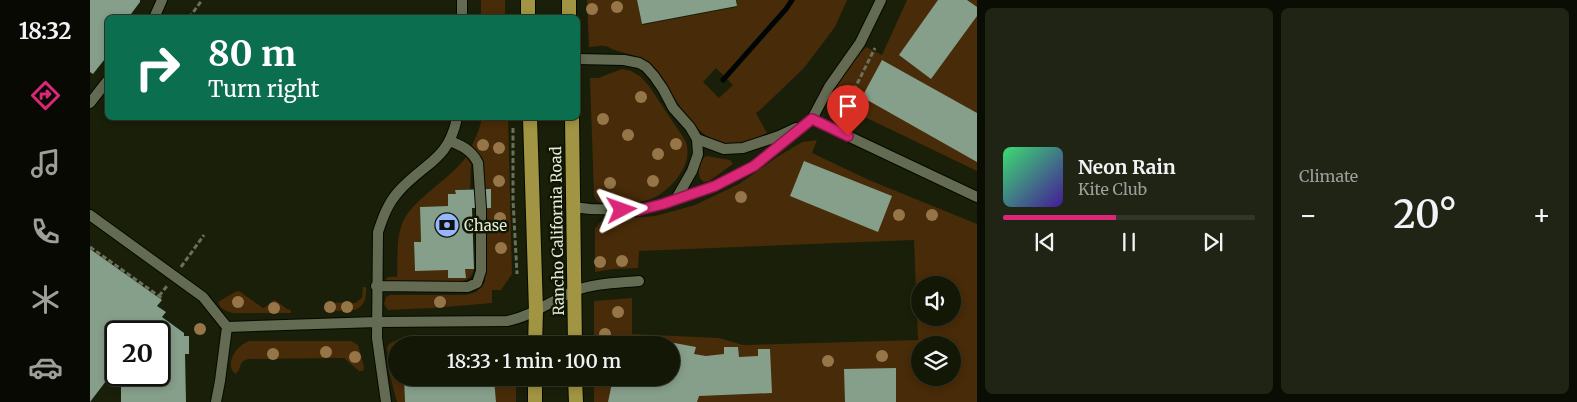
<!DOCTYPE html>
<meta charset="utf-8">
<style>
:root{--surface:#131706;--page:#202414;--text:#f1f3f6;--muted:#9d9f9b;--line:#323628;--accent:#db2777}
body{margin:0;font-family:Merriweather,serif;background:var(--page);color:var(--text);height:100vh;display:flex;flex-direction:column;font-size:19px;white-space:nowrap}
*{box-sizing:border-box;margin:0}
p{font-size:16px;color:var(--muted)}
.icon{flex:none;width:28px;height:28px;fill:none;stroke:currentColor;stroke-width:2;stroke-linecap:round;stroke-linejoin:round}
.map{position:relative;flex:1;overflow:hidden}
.drawer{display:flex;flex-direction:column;gap:8px;padding:8px;background:#0a0d03;width:600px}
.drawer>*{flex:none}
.top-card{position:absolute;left:15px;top:15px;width:475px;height:105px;border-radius:8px;box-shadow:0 2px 8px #0003,0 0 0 1px var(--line);background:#0b6e4f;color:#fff;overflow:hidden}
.buttons{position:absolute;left:821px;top:276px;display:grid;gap:10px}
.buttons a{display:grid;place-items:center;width:50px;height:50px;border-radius:50%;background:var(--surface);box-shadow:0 2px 8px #0003,0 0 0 1px var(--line);font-size:25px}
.speed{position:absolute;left:15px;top:321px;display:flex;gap:10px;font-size:25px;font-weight:700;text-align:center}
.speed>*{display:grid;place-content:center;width:65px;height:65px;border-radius:50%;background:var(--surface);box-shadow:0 2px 8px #0003,0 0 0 1px var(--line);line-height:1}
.speed .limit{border:2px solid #111;border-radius:8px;background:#fff;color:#111}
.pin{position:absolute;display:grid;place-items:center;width:42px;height:42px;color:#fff;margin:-51px -21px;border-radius:50% 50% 50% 0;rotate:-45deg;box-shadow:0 0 5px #0007}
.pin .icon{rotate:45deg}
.me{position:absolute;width:55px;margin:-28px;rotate:86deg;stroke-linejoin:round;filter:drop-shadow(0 0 4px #0008)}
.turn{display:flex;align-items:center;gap:18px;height:105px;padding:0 20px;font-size:22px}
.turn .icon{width:65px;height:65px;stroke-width:2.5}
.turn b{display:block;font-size:35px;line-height:42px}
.big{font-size:38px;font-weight:600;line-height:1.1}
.drawer .tile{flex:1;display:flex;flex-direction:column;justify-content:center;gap:8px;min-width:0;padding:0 18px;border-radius:8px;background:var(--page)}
.song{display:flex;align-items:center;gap:15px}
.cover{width:60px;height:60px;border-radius:8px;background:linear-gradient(135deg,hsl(140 70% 55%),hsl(260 70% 35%))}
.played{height:5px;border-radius:2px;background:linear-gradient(90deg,var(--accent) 45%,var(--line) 45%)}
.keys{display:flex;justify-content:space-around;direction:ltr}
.heat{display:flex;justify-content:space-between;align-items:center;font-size:28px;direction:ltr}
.drawer .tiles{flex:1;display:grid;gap:8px;grid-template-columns:repeat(2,1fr)}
.trip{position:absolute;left:298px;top:336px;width:292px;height:50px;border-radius:25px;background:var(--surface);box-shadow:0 2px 8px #0003,0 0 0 1px var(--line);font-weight:600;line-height:50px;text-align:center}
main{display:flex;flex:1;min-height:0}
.menu{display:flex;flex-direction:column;width:90px;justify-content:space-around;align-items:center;background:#080902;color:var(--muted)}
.menu .icon{width:35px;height:35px}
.menu .on{color:var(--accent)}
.menu b{font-size:22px;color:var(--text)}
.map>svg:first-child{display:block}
.green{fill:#482b08;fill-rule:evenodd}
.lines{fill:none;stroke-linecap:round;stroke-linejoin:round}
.stream{stroke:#000605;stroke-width:5}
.building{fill:#869f8b}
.service-casing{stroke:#050900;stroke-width:12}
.primary-casing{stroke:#050900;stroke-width:16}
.path{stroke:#6a705c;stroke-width:3;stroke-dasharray:5 2.5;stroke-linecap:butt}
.service{stroke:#636c52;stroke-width:10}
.primary{stroke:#a19442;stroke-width:14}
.tree{fill:#967649}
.route-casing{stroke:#8e194d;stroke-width:12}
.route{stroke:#db2777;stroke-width:9}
.labels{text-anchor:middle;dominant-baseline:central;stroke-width:5;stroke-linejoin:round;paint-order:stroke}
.poi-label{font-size:15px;fill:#e5ebdc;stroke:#101602;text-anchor:start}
.street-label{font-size:15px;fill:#e5ebdc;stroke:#101602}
</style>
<main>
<nav class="menu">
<b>18:32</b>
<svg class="icon on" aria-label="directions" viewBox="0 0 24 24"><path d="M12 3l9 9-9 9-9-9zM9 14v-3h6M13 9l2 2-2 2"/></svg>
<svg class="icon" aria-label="music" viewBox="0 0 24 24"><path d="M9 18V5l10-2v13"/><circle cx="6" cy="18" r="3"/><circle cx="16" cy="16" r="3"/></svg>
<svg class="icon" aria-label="phone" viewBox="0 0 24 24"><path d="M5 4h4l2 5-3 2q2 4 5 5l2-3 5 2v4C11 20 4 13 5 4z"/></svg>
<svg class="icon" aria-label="climate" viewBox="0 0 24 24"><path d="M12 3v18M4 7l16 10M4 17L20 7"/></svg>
<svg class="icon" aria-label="car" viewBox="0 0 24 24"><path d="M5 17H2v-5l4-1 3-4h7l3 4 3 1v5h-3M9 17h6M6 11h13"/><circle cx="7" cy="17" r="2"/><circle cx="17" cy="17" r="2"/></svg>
</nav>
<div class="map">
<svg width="887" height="402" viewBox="0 0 887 402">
<rect width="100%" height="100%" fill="#191f08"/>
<path class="green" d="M391 0H415V17H391Z
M497 0H547L552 25 647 7V0H757L745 27 714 68 669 111 666 113 677 133C667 138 656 144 645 145 613 145 595 115 580 91 575 84 571 75 566 69 555 56 539 55 525 50 521 49 518 46 514 46 510 45 504 47 499 47ZM626 68 643 85 629 98 613 82Z
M817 0H887V171L756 108 749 118C732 94 760 65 776 47L792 55Z
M532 69 541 71 551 77 559 86 595 140C606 163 580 193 558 200 548 203 522 203 511 203L507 201 504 196 500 78H508Z
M392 118H418L422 274 411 290H402V303L343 308 298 310 294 304 296 297 300 295H376L386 292 395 282V208L401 207V189H396C393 174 393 157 382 146L389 129Z
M727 140 722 153 779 180 887 224V402H504V378H581V345H504V301L542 298V334L629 338 653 345 828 340 824 240 549 251 548 268 523 269 505 272V229L509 223 515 220 565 216 605 205 649 184 687 157 712 142ZM830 285H862V318H830ZM830 345H862V378H830Z
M616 156 640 160 643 164 619 181 614 182C605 177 609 161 616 156Z
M376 157 381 164 380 189 366 190V194H358V206L330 207 331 242 324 243 325 270H358V278H375V269H384C382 276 379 280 372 281L297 282 296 279 298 277H307C308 261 306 243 311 227 318 201 360 180 376 157Z
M273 287H276C278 318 254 310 233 310 240 300 254 303 265 303L272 298Z
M149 291 173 308C178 307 180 301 185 300L197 309 201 310V313H143C136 311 130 309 128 302L145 292Z
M309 339 367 341H404L403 345H306V378H314L315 402H307L299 372 297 347 299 344Z
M159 341H261L268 345 274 367 273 371H269L254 358 159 359C147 361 153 369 145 374 134 363 147 345 159 341Z
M404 378H426V402H406Z"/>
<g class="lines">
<path class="stream" d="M633 80 696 9 702 0"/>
</g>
<path class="building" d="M0 0H50V2L38 18H18V55L3 74 0 72Z
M547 0H646L647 6 552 24Z
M848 0H877L887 7V16L841 79 809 55Z
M792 60 887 113V162L772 97Z
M714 161 802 196 788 232 700 196Z
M401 189V208H382L384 269H375L376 278H358V270L325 271 324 242H331L330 207 358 206V194H366L365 190Z
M0 249 72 300 67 306 76 312 72 317 94 333V336H99V354H95L96 402H31V375H69V332H26V368L0 402Z
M579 342 606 347 604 354 616 356 634 354V347H648L649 357 668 356V349H680L682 393 609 396 607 402H518L522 383 519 382V378H581V345H578Z
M806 368V402H755L754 369Z
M314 378H404L406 402H315Z"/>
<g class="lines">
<defs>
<path id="service" d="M372 0V18
M64 18 72 0
M488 59 534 60 549 63 556 67 564 76 573 89 583 108 600 127 607 139 634 149 653 148 689 136 706 128
M0 103 18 80
M722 119 887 197
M586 199 602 171 608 154 607 139
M483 207 500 209 549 210 573 204 625 186 664 166 722 119 739 87 770 43 791 0
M0 215 113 297 137 327
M286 286 378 287 387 283 391 271V208L388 163C382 151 373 146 360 141
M126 402 130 381 137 327 287 322 417 321C442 316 461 301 484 291 505 283 528 283 549 281
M296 402 287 338 288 232C293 217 298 203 309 191 335 162 358 161 367 118"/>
<path id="primary" d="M438 0V18
M479 0V18
M440 118 446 311 445 345
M482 118 485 345
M445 378V402
M485 378 486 402"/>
</defs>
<use href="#service" class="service-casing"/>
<use href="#primary" class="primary-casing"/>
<path class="path" d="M99 18 112 0
M766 100 760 98 785 48
M423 128V200L427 274
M0 247 73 299
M91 267 114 235
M69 296 77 286"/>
<use href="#service" class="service"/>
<use href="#primary" class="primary"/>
</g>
<g class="tree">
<circle cx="527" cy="7" r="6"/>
<circle cx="502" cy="9" r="6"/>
<circle cx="551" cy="97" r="6"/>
<circle cx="513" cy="119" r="6"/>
<circle cx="538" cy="135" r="6"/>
<circle cx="586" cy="144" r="6"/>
<circle cx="393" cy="145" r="6"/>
<circle cx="409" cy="148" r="6"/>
<circle cx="568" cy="154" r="6"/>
<circle cx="409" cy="181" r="6"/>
<circle cx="563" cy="181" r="6"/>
<circle cx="520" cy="183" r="6"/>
<circle cx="651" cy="197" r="6"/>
<circle cx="809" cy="215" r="6"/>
<circle cx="842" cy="215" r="6"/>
<circle cx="410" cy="218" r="6"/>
<circle cx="411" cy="248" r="6"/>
<circle cx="532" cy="261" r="6"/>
<circle cx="510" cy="262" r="6"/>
<circle cx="148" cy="302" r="6"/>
<circle cx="350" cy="302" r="6"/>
<circle cx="240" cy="307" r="6"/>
<circle cx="257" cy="307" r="6"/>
<circle cx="184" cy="308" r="6"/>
<circle cx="528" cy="312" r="6"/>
<circle cx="110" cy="329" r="6"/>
<circle cx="515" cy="334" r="6"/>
<circle cx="236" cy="352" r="6"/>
<circle cx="183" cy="354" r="6"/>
<circle cx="792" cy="356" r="6"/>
<circle cx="265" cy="357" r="6"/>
<circle cx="738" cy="361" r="6"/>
</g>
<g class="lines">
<defs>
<path id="route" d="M532 210H549L573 204 625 186 664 166 722 119 758 136"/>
</defs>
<use href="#route" class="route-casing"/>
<use href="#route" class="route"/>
</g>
<defs>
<symbol id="bank-disc" viewBox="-11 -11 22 22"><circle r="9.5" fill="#95b7fd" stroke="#101602"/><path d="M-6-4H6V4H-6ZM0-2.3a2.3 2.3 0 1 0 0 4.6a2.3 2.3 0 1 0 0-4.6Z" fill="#111"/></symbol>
</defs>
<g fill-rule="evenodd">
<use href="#bank-disc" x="343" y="211" width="28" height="28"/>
</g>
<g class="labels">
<g class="poi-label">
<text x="374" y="225">Chase</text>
</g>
<g class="street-label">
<text transform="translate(467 231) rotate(-91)">Rancho California Road</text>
</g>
</g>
</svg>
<div class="buttons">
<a><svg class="icon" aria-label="sound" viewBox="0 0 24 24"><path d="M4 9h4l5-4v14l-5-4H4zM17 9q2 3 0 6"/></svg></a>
<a><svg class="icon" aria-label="layers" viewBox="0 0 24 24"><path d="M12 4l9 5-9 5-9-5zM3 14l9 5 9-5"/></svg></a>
</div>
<div class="speed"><div class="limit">20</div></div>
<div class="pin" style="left:758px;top:136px;background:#d93025"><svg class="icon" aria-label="arrive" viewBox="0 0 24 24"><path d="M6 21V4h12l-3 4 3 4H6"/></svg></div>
<svg class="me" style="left:532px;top:210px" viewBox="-20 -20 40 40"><path d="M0-17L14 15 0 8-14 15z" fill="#db2777" stroke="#fff" stroke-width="4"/></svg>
<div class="trip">18:33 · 1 min · 100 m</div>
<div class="top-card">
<div class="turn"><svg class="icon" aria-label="right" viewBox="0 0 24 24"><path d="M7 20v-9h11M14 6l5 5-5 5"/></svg><div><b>80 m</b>Turn right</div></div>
</div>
</div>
<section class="drawer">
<div class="tiles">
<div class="tile">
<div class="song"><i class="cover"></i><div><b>Neon Rain</b><p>Kite Club</p></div></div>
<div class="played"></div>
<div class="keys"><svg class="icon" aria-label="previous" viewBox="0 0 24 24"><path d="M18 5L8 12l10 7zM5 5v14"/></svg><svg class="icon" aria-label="pause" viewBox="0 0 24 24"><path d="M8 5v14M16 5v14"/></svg><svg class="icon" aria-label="next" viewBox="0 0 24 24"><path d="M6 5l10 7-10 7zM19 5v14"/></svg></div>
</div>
<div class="tile"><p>Climate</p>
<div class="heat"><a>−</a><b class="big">20°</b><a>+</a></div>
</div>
</div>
</section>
</main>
